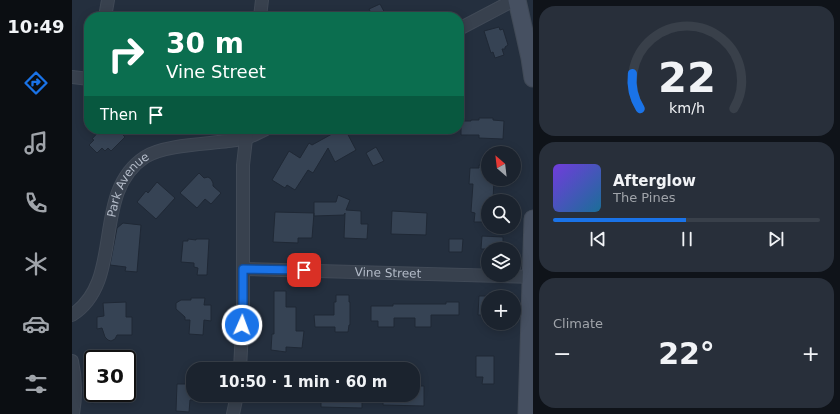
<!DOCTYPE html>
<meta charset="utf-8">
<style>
:root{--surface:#1b232e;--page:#282f3a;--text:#f1f3f6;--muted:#a0a4aa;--line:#39404a;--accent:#1a73e8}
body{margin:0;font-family:"DejaVu Sans",sans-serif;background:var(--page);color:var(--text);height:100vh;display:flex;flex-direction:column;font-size:15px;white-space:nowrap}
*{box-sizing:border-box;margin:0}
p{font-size:13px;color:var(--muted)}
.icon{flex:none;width:22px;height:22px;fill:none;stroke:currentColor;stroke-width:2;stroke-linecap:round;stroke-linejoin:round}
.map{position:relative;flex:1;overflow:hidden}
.details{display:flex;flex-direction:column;gap:6px;padding:6px;background:#0f1319;width:307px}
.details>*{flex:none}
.top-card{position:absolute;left:12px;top:12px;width:380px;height:122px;border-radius:16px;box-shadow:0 2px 10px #0003,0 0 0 1px var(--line);background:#0b6e4f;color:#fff;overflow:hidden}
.needle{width:26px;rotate:332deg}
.fabs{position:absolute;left:409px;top:146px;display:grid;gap:8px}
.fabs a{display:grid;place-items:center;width:40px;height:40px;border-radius:50%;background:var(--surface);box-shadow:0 2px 10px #0003,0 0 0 1px var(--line);font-size:20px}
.speed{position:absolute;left:12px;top:350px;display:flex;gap:8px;font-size:20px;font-weight:700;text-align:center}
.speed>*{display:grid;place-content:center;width:52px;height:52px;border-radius:50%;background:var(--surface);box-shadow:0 2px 10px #0003,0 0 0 1px var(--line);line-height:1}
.speed .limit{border:2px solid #111;border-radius:6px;background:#fff;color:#111}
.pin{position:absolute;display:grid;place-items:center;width:34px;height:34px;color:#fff;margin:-17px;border-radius:8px;box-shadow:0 2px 6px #0006}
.me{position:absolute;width:44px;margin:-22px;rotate:2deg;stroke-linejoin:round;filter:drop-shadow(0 0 3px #0008)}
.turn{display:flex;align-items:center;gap:14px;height:84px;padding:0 16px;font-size:18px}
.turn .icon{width:52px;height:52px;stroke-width:2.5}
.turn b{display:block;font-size:28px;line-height:34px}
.then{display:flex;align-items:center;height:38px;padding:0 16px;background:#0003;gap:8px;font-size:15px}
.big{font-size:30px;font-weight:700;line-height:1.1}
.details .tile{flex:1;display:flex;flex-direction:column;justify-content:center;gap:6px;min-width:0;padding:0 14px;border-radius:16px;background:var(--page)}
.details .dial{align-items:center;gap:0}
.dial svg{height:104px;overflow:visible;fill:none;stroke:var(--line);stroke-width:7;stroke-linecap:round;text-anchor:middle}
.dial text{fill:var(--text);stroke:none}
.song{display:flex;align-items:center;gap:12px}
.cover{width:48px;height:48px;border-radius:6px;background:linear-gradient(135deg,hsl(260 70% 55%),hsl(200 70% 35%))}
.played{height:4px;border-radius:2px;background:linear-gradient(90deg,var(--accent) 50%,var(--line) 50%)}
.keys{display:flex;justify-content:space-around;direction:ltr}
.heat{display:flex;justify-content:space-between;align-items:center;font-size:22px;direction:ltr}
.trip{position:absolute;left:114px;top:362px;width:234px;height:40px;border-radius:16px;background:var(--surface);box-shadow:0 2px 10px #0003,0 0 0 1px var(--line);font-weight:700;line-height:40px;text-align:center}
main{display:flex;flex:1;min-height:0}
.dock{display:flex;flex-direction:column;width:72px;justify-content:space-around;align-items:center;background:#0b0e12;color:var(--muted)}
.dock .icon{width:28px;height:28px}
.dock .current{color:var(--accent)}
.dock b{font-size:18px;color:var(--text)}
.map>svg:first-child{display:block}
.building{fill:#364354;stroke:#1f2835}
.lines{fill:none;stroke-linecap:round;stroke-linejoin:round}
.street-casing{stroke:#414a57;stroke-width:14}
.secondary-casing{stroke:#414a57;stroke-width:19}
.street{stroke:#38414e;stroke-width:12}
.secondary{stroke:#465061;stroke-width:17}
.route-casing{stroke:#114b97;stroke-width:10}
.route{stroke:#1a73e8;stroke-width:7}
.labels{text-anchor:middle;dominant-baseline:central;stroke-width:4;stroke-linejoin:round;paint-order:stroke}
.street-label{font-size:12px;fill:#b4bcc9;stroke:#1d2633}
</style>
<main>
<nav class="dock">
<b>10:49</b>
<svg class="icon current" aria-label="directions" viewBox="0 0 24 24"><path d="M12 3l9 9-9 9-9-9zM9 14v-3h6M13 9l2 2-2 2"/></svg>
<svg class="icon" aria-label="music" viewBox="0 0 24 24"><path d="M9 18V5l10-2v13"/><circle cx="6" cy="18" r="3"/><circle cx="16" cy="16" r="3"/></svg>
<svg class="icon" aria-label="phone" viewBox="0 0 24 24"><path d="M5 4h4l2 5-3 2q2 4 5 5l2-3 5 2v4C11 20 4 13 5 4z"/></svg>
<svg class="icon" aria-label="climate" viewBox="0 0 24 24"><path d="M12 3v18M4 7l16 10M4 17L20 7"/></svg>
<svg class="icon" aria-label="car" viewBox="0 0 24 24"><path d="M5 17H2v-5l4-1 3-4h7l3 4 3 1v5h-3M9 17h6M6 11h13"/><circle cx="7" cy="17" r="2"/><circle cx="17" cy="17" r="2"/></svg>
<svg class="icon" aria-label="filters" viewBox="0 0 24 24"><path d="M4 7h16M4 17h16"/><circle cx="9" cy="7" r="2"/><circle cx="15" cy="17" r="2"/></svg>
</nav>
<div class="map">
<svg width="461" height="414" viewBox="0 0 461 414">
<rect width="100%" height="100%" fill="#242f3e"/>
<path class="building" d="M308 4 315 17H301L297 9Z
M427 27 428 30 431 29 436 45 433 47V49H430L432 55 423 58 421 52 419 53 412 31Z
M407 118H421V120L432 121 431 139 407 138V135H389V121H399V120H407Z
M29 129H54L50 134 53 137 39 151 36 148 33 151 30 148 25 153 17 145 22 140 20 139Z
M269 129H273L284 150 263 162 256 148 241 173 236 170 223 190 215 185 213 188 200 180 217 151 228 158 237 143 240 145Z
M304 147 312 161 301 166 294 153Z
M407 165 416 166V179H422L421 201H416V222H402L403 213 399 212 401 184H397L398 168H407Z
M127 173 132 178 136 177 139 179 141 183V186L149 193 139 204 133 199 125 208 108 193Z
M85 182 103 198 84 219 65 202 74 191 76 193Z
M266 195 278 200 274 210 289 211V224H296L295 239 272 238 273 213 272 215 242 216V202H264Z
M320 211 355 213 354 235 319 234Z
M203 212 242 213 240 238H226V243L201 242Z
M51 223 69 225 65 272 53 271 54 267 38 265 45 228Z
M410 236 431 237V249H409Z
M116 239 124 240V239H137L135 275H125L126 268 122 267V263L109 262 111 241H116Z
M377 239H391L390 252H377Z
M202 291H214V307H224V331H232L230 348 214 347V352L199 350 200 334H202Z
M264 295H277V302H278V325H277L276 332H263V327H243L242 315H262V302H264Z
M407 296H416V315H406Z
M119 298H133L132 305H139V321L132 320 131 335 117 334 118 320H113V317L104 309V303L109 300H119Z
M54 302V317H60V335H45L43 339 39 341 36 340 33 337 30 328 25 329V317L32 316 31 303Z
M374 302H387V315H359V327H343V318H322V327H306V321H299V306H321V304H374Z
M404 356H422V384H410L411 377H404Z
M21 370V393H41L21 403 15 402 11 393H17L10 379 12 375Z
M105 384H121V400H118L117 412 104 411Z
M341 386H352V406L311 405V395H341Z
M249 395H290V408L249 407Z"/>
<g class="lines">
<defs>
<g id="street">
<path d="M33 17 36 0"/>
<path d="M188 17 190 0"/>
<path d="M387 29 442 0"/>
<path d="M0 77 17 79"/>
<path id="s1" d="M171 269 461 277"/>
<path id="s2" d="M0 315C54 280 18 193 73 157 91 145 134 144 156 141 162 140 169 140 174 138 181 136 187 132 194 129"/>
<path d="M0 361C4 379 4 396 1 414"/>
<path d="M168 369 171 311V165L175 130"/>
<path d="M161 414 165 395"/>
</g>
<path id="secondary" d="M445 0 458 58 461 78
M455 414 461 219"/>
</defs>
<use href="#street" class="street-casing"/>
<use href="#secondary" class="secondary-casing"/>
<use href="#street" class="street"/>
<use href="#secondary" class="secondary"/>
</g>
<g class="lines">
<defs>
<path id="route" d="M170 325 171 310V269L232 270"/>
</defs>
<use href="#route" class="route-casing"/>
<use href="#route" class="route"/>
</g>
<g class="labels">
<g class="street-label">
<text stroke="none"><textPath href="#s2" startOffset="146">Park Avenue</textPath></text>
<text stroke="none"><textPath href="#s1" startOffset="145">Vine Street</textPath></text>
</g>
</g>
</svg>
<div class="fabs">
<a><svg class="needle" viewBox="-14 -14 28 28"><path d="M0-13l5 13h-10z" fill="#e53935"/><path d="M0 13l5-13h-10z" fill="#a0a4aa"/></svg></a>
<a><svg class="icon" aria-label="search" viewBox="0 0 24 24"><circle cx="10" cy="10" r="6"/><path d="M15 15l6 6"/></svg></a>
<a><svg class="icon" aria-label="layers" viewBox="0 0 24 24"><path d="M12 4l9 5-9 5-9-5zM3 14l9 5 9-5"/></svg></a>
<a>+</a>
</div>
<div class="speed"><div class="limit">30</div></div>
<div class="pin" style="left:232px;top:270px;background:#d93025"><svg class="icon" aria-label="arrive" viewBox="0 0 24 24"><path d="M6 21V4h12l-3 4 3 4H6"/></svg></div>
<svg class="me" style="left:170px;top:325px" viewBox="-20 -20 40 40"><circle r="17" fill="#1a73e8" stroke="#fff" stroke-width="3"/><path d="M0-11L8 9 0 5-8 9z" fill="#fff"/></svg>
<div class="trip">10:50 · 1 min · 60 m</div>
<div class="top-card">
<div class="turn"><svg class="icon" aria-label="right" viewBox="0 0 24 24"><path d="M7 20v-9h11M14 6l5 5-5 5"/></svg><div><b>30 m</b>Vine Street</div></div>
<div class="then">Then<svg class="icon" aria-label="arrive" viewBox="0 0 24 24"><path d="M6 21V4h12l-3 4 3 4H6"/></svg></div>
</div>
</div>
<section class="details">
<div class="tile dial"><svg viewBox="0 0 100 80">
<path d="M14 69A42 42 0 1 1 86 69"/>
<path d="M14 69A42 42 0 0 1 8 42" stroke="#1a73e8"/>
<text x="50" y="56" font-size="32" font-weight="700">22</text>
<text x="50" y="72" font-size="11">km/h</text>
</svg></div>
<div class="tile">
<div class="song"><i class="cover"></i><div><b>Afterglow</b><p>The Pines</p></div></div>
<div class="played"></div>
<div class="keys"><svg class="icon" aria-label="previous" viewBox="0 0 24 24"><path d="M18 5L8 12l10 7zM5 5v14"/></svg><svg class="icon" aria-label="pause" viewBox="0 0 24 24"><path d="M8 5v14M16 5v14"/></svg><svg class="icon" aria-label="next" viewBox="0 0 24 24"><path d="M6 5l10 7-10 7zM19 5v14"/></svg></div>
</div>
<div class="tile"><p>Climate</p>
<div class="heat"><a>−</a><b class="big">22°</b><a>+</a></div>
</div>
</section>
</main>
